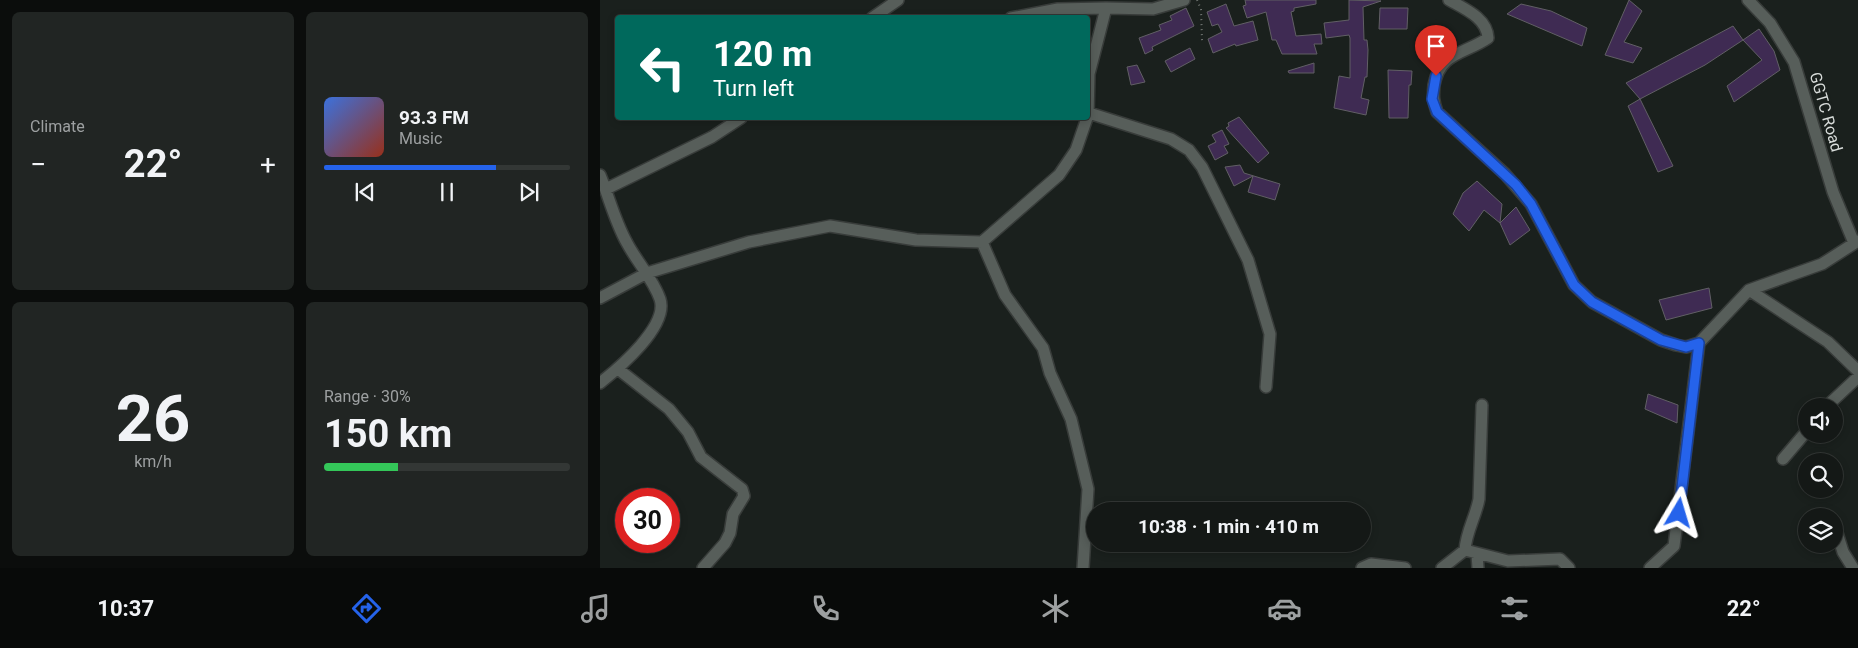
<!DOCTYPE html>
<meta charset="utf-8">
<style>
:root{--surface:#141816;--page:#212523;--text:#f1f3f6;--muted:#9da0a1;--line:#333735;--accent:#2563eb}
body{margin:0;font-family:Roboto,sans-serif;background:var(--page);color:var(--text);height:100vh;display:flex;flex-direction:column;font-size:19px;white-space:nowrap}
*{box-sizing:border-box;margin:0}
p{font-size:16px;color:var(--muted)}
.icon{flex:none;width:28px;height:28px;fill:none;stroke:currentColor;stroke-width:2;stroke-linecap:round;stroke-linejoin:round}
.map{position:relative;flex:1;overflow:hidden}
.side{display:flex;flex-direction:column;gap:12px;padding:12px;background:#0b0d0c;width:600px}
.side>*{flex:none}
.banner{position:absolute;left:15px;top:15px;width:475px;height:105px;border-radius:5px;box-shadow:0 2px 8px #0003,0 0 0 1px var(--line);background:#00695c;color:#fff;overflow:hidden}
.controls{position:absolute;left:1198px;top:398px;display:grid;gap:10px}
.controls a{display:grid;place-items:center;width:45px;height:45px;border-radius:50%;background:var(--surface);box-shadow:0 2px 8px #0003,0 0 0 1px var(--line);font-size:25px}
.speed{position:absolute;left:15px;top:488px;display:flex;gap:10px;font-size:25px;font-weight:700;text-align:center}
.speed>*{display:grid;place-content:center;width:65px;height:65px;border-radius:50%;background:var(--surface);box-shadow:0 2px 8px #0003,0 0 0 1px var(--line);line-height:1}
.speed .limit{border:8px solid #d22;background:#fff;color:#111}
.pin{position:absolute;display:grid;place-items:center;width:42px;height:42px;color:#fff;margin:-51px -21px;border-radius:50% 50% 50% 0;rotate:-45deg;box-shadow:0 0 5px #0007}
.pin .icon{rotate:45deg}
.me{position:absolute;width:55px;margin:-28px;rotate:7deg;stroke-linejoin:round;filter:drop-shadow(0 0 4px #0008)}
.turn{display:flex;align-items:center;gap:18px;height:105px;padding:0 15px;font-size:22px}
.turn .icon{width:65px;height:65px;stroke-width:2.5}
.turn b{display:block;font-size:35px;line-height:42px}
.big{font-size:38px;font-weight:700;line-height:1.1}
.side .widget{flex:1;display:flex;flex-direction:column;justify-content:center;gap:8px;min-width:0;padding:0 18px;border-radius:8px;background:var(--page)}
.side .dial{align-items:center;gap:0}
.dial b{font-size:65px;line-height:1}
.song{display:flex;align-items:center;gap:15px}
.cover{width:60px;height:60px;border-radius:8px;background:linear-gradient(135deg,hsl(220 70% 55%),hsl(10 70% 35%))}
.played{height:5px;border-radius:2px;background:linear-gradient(90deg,var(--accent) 70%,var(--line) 70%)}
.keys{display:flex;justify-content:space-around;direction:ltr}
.heat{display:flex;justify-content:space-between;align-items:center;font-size:28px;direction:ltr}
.charge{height:8px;border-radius:4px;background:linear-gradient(90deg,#34c759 30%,var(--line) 0)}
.side .tiles{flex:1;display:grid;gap:12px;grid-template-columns:repeat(2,1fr)}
.trip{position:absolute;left:486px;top:502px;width:285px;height:50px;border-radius:25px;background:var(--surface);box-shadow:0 2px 8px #0003,0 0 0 1px var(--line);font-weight:700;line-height:50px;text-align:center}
.tab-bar{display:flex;height:80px;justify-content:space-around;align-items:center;background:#080a09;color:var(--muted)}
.tab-bar .icon{width:35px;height:35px}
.tab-bar .selected{color:var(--accent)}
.tab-bar b{font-size:22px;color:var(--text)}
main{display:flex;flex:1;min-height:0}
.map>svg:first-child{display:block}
.building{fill:#3f2b53;stroke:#615f65}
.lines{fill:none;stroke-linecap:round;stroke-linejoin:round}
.minor-casing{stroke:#383c3a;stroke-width:14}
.path{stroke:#747976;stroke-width:2;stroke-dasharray:1 4;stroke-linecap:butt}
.minor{stroke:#575e5a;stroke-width:11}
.route-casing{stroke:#184099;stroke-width:12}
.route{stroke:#2563eb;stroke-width:9}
.labels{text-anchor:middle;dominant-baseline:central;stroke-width:5;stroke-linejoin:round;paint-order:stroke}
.street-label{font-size:16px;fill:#d8dcda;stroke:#1a201d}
</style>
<main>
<section class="side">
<div class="tiles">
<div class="widget"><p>Climate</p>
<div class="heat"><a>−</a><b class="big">22°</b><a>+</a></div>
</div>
<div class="widget">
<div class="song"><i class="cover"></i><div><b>93.3 FM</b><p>Music</p></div></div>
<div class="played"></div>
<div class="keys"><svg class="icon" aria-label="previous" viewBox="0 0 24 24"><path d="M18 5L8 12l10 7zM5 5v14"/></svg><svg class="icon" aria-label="pause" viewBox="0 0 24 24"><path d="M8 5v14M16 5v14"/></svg><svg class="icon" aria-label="next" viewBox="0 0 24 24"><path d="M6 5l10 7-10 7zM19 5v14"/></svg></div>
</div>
<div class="widget dial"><b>26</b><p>km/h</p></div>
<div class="widget"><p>Range · 30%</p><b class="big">150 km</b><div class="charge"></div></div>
</div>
</section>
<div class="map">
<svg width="1258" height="568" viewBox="0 0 1258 568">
<rect width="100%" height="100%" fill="#1a201d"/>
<path class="building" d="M645 0H716V4L694 8V11L691 12 696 36 721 34 722 44H714L717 54H682L676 40H672L666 12 647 18 643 6 646 5Z
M749 0 781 1 763 7 764 40H767L768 50 767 77H765L761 98 769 100 766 115 734 108 739 76 750 78V38L749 35 726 38 724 23 749 20Z
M1029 0 1042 11 1024 42 1042 48 1033 63 1005 55Z
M626 4 634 26 653 21 658 40 636 46 635 44 613 53 608 39 622 32 618 24 612 26 607 12Z
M921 4 951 11 987 28 982 46 907 14Z
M586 8 594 26 552 47 553 50 545 54 539 38 561 30 559 25 572 20 570 16Z
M780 8H808L807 29H779Z
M1133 26 1143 40 1105 65 1040 99 1026 83Z
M1159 29 1174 51 1180 70 1134 102 1127 86 1162 60 1143 40Z
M590 48 595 59 571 72 565 61Z
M714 63V73H689L688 71Z
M537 65 545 82 531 85 527 67Z
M788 70 812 71 811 85H809L808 118H789Z
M1040 99 1073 166 1058 172 1028 106Z
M639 117 669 153 658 163 626 128 629 126 628 123Z
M622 130 629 144 624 146 628 153 615 160 608 146 616 142 612 135Z
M640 165 644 173 680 184 675 200 648 192 653 176 634 186 625 167Z
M877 181 902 204 900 223 884 210 869 231 853 214 863 193Z
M916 207 930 230 910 245 900 223Z
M1109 288 1112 308 1066 320 1059 300Z
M1048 394 1078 405 1077 423 1045 409Z"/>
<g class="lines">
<defs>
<path id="minor" d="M849 0C865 9 887 18 888 38 865 54 840 52 834 85 833 96 833 101 837 112L905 174 931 204 974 285 992 302 1061 340 1076 345 1086 347 1099 343 1149 290 1222 264 1258 241
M1148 0 1170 23 1194 62 1233 192 1254 243
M272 18 298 0
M411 18 458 9 506 8
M489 113 571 139 589 150 602 167 648 260 670 334 666 387
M488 116 489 74 506 8 553 9 584 0
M0 175C9 197 15 222 27 243 37 262 53 279 60 299 69 326 19 368 0 383
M6 189 112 137 141 118
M382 242 405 295 443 348 450 373 471 419 488 489 483 568
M1149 290 1228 342 1258 371
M0 298 47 273 149 242 230 226 316 240 382 242 459 175 476 150 487 118
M18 369 69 409 88 432 101 457 142 489 144 496 133 514 130 533 125 543 103 568
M1227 406 1258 377
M1183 459 1206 432
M1234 523 1243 552 1253 568
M865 550 908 561 960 559 969 568
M877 554 878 568
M762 568 771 564 805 568
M842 568 865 550C866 532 876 516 879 499L882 405
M1050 568 1074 546 1099 343"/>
</defs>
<use href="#minor" class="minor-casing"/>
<path class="path" d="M597 0 601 9 602 41"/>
<use href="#minor" class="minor"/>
</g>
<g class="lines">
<defs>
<path id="route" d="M836 76 832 99 837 112 916 185 931 204 974 285 992 302 1061 340 1086 347 1099 343 1079 513"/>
</defs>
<use href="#route" class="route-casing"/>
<use href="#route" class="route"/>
</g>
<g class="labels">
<g class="street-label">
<text transform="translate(1226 112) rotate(74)">GGTC Road</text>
</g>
</g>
</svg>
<div class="controls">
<a><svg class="icon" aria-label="sound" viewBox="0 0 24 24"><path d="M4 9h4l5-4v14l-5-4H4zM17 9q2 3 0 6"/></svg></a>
<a><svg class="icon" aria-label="search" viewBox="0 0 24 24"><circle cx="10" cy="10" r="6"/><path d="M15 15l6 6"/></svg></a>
<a><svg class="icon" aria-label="layers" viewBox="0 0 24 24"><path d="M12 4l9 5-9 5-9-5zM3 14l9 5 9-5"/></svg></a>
</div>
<div class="speed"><div class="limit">30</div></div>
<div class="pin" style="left:836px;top:76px;background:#d93025"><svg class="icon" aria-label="arrive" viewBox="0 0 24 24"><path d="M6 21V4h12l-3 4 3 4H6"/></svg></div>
<svg class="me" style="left:1079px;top:513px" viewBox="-20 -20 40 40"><path d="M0-17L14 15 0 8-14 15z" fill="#2563eb" stroke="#fff" stroke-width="4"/></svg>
<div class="trip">10:38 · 1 min · 410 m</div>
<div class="banner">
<div class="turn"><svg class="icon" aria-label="left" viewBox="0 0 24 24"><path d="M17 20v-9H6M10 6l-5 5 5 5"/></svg><div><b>120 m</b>Turn left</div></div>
</div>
</div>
</main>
<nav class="tab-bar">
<b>10:37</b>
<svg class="icon selected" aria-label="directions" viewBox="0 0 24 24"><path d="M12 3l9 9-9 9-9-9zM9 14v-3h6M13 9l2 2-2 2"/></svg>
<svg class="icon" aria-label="music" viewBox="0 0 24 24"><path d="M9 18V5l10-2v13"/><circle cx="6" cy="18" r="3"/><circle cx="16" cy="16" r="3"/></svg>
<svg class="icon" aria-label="phone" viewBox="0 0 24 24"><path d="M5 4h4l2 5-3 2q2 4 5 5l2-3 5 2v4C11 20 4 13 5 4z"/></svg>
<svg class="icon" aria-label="climate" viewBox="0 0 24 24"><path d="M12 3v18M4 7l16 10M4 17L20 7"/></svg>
<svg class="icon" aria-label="car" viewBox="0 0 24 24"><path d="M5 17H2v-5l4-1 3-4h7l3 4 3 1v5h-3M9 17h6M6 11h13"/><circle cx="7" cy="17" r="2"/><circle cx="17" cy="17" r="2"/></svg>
<svg class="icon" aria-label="filters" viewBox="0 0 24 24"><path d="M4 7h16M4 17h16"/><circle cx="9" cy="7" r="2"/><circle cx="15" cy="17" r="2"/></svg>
<b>22°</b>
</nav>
